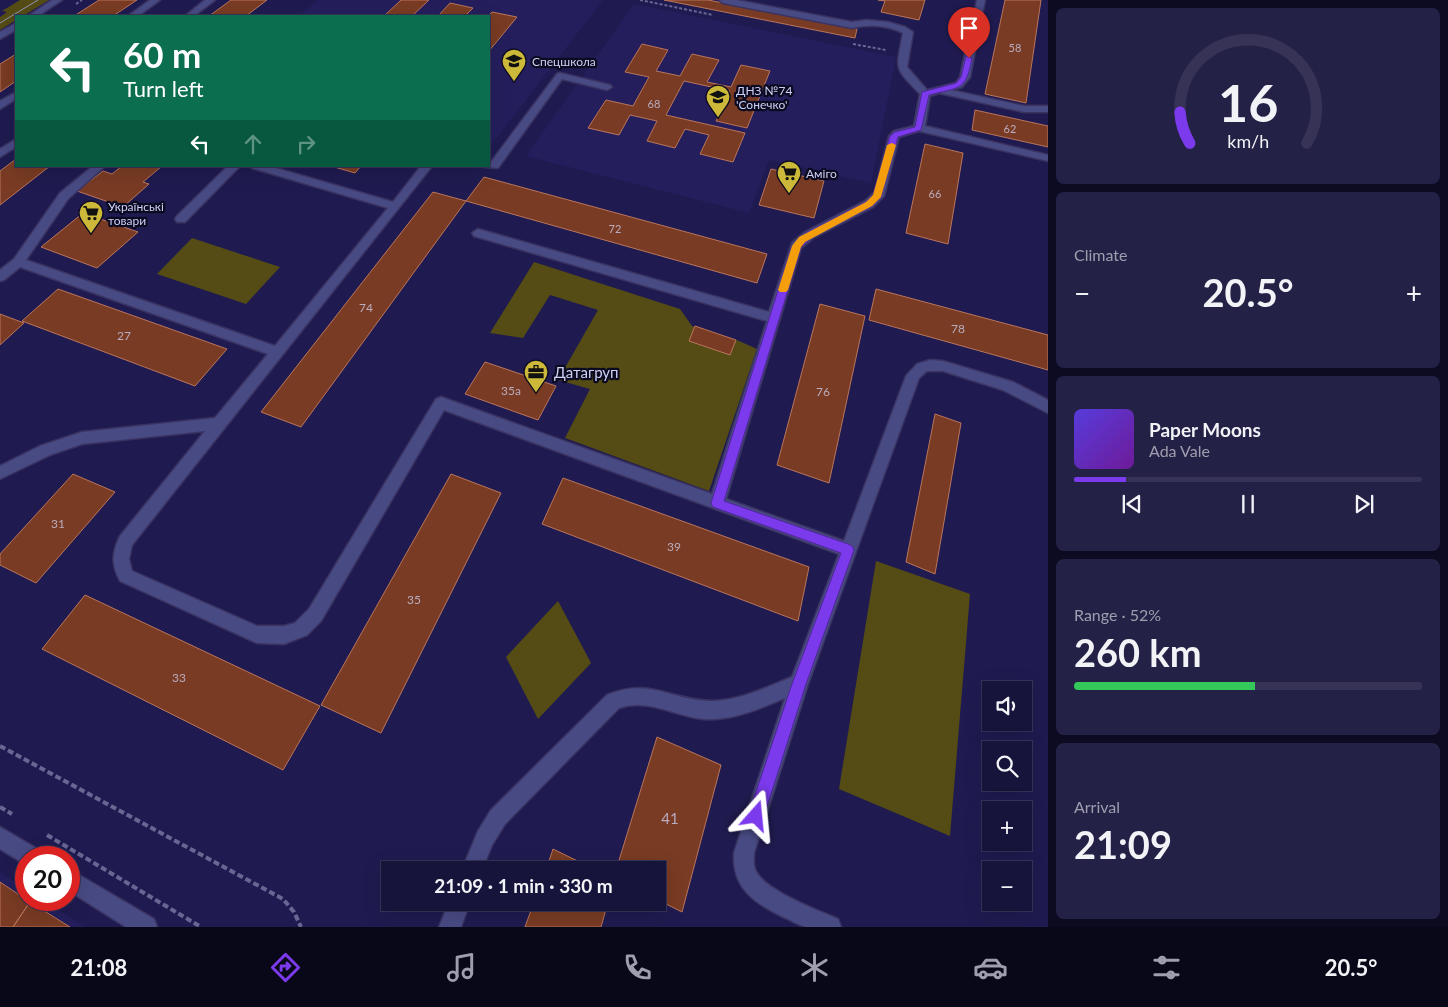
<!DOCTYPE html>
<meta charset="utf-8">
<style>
:root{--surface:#17143c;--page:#242147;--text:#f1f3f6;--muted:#9e9eaf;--line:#363356;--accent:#7c3aed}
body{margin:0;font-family:Lato,sans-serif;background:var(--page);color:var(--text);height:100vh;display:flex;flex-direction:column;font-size:19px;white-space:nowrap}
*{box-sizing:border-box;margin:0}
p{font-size:16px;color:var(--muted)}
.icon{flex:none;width:28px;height:28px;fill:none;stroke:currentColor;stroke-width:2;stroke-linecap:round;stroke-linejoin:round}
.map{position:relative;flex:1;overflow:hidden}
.side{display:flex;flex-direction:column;gap:8px;padding:8px;background:#0d0b21;width:400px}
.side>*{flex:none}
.top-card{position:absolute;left:15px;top:15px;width:475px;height:152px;border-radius:0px;box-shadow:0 5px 20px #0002,0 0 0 1px var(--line);background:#0b6e4f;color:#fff;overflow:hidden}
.controls{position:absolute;left:982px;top:681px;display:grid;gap:10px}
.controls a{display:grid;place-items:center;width:50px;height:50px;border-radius:0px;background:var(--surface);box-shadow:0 5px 20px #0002,0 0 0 1px var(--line);font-size:25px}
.speed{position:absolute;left:15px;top:846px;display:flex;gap:10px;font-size:25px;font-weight:700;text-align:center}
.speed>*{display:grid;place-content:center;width:65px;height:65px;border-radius:50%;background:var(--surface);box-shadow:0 5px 20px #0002,0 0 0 1px var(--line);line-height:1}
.speed .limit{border:8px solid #d22;background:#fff;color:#111}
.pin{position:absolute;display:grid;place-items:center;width:42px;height:42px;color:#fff;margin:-51px -21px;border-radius:50% 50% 50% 0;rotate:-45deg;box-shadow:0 0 5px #0007}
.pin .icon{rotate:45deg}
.me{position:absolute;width:55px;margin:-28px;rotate:18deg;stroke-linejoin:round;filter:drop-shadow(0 0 4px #0008)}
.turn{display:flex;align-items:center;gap:18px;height:105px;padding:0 25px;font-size:22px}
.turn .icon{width:65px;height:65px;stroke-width:2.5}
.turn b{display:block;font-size:35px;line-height:42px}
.lanes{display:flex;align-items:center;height:48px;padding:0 25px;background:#0003;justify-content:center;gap:25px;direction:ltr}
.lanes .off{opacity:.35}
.big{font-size:38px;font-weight:700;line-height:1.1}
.side .card{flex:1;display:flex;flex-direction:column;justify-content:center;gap:8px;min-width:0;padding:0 18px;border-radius:8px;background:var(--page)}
.side .dial{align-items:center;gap:0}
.dial svg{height:130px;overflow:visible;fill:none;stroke:var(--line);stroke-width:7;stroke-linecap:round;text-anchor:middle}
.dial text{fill:var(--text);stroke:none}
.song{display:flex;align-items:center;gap:15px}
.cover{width:60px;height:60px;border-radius:8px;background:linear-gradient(135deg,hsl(250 70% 55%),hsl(280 70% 35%))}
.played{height:5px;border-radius:2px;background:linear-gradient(90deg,var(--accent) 15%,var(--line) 15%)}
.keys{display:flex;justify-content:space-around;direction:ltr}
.heat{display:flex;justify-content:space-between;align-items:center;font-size:28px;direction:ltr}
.charge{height:8px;border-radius:4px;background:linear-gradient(90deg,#34c759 52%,var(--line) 0)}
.trip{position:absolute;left:381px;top:861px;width:285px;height:50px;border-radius:0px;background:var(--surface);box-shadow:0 5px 20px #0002,0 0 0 1px var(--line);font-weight:700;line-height:50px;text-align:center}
.menu{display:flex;height:80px;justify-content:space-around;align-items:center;background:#090818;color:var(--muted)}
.menu .icon{width:35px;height:35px}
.menu .selected{color:var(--accent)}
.menu b{font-size:22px;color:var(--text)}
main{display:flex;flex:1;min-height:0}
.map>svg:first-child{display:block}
.built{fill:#241f5c}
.green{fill:#544c14}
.building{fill:#793b23;stroke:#ba755c}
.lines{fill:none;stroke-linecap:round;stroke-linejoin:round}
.minor-casing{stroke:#3a3362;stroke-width:3}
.path-far1{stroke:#686794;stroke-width:2;stroke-dasharray:3 2;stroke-linecap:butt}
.path{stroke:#686794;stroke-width:4;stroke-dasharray:6 3;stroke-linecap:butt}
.minor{fill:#484a84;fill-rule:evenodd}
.tram{stroke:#9394bc;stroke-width:1}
.route{fill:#7c3aed;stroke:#51269a}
.slow{fill:#f59e0b}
.labels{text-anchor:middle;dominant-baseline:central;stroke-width:4.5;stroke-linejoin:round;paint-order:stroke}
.far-number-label{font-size:11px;fill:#b9acbf}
.far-poi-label{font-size:12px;fill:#ced1f3;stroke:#0b0a21;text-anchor:start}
.number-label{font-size:12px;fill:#b9acbf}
.poi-label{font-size:15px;fill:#ced1f3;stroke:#0b0a21;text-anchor:start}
.near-number-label{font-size:15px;fill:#b9acbf}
</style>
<main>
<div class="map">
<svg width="1048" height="927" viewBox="0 0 1048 927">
<rect width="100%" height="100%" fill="#1f1b50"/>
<path class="built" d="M318 0H603L489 148V16H298Z
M634 4 896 57 871 183 769 160 749 213 526 156Z
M0 872 26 889V900H43L85 927H0Z"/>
<path class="green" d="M20 0H49L23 16H16V20L0 30V17L7 12 2 11Z
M192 238 280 267 246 304 157 274Z
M534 262 680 309 692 326 739 341 757 349 709 491 565 438 590 389 558 380 598 310 550 295 523 338 490 333Z
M876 561 970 594 950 836 839 789Z
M558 601 591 663 538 719 506 657Z"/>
<path class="building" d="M99 0H137L113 16H74Z
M231 0H267L246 16H209Z
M401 0H429L412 16H384Z
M664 0H708L857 29 855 38Z
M878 0H925L919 20 881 12 885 1Z
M1005 0H1041L1026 103 985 94Z
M450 3 473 8 465 16H438Z
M492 12 517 17 489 51 488 16Z
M642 44 668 50 656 71 680 76 692 54 719 60 707 82 731 87 741 65 770 71 747 128 716 121 730 91 684 81 666 115 745 133 733 162 700 154 709 135 685 129 675 148 647 141 657 121 630 115 619 135 588 128 606 100 633 106 649 77 625 72Z
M16 54V81L0 92V64Z
M975 110 1048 126V147L972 130Z
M925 144 963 153 948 244 906 233Z
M16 159V166H50L0 205V171Z
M122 166H162L143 182 149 184 123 207 77 191 103 171 112 174Z
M331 166H361L355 173Z
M771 169 824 181 814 218 759 205Z
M484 177 767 254 757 283 466 201Z
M433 192 466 201 301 427 261 412Z
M83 213 138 232 97 268 41 247Z
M58 289 227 349 195 386 22 321Z
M876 289 1048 335V370L869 320Z
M820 304 865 316 829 483 777 465Z
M0 314 24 323 0 345Z
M695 326 736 340 730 355 689 341Z
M485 362 556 386 538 420 465 394Z
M935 414 961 423 935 574 906 562Z
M73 474 115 492 36 583 0 565V554Z
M451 474 501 493 381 733 321 705Z
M563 478 809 567 798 621 542 524Z
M85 595 320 706 283 770 42 649Z
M657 737 721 765 682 912 658 900V870H616Z
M553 849 596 870H546Z
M0 882 30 902 13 927H0Z
M30 902 70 927H13Z
M534 902H608L601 927H525Z"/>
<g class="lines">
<defs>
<path id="minor" d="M52 0H62L38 16H28Z
M150 0H160L138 16H128Z
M205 0H215L194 16H185Z
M719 0H736L852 22 866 20 888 22 905 27 913 32 907 67 927 90 956 83 960 77 977 0H985L970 77 962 87 951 90 1024 106H1048V112H1024L939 93 930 96 925 126 1048 155V161L919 131 899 137 884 196 873 207 813 238 801 248 726 499 844 541 906 376 917 364 930 360 943 361 1013 382 1048 400V413L1003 390 943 371H927L919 378 808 684 754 853C754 858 753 864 755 869 762 890 818 910 838 919L841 927C830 927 816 927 806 927 798 925 789 919 781 916 753 902 732 887 734 853L785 698C759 709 731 721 703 719 674 716 648 698 619 708L505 824 492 845 482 870H462L478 831 491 810 607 695C650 677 670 700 711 701 739 701 767 687 792 677L839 554 444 410 321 621 307 635 284 644 257 643 120 581C111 564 112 553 120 536L205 431 82 444 50 455 0 479V466L40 446 82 432 215 418 268 354 20 267 4 280 0 281V270L14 259 60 193 93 166H105L68 199 26 260 275 346 388 208 252 168 251 166H269L393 202 421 166H432L132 545 129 559 132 571 257 626H284L295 623 309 609 436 399 441 397 712 494 767 321 474 236 472 233 478 229 769 312 792 243 805 232 865 201 875 192 889 136 894 131 914 126 920 94C893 66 896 71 903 33 887 25 870 24 852 28L723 3Z
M16 23V30L0 39V32Z
M560 73 610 85 612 87 607 90 562 79 498 168 485 167 489 166V162H491L557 74Z
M16 92V99L0 109V101Z
M16 139V147L0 157V149Z
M228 166H240L185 222H177L175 219 177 216Z
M0 827 41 851 44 858H26V865L0 849Z
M69 869 154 919 157 927H126L69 891Z
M449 902H470L461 927H439Z"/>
</defs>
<use href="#minor" class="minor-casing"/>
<path class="path-far1" d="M640 0 713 15
M76 4 82 0
M853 44 886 50"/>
<path class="path" d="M0 746 283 899 294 912 301 927
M0 807 12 814
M47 835 201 927"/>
<use href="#minor" class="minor"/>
<path class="tram" d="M0 23 38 0"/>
</g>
<path class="route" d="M966 56 972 58C966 92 959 87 929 95L921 130 898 137 881 197 872 206 812 237 801 247 724 501 848 544 852 546 854 550 806 684 764 816 761 821 756 823 751 821 748 816 792 684 841 553 713 507 711 503 792 246 806 233 866 202 873 195 890 136 895 132 915 127 922 92 956 83 961 77Z"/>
<path class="slow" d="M892 143 896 145 881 197 872 206 805 242 801 247 788 290 786 292H780L778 290 792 246 799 237 866 202 873 195 887 145Z"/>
<defs>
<symbol id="school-pin" viewBox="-11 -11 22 30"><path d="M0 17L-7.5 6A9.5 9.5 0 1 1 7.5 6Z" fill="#ccb939" stroke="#0b0a21"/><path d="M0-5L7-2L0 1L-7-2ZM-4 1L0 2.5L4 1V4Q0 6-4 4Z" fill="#111"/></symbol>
<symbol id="supermarket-pin" viewBox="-11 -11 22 30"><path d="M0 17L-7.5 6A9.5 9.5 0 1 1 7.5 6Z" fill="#ccb939" stroke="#0b0a21"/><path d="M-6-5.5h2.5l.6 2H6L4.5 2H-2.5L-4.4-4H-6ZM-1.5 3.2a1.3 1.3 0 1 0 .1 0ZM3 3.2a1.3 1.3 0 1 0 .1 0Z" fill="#111"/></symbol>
<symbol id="office-pin" viewBox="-11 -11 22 30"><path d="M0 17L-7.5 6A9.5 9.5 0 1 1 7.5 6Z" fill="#ccb939" stroke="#0b0a21"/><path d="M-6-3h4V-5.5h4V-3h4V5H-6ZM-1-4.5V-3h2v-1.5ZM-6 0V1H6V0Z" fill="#111"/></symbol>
</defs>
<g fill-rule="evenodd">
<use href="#school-pin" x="500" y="47" width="28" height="38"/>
<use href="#school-pin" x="704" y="83" width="28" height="38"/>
<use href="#supermarket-pin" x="775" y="159" width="28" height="38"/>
<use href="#supermarket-pin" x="77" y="199" width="28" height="38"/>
<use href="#office-pin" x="522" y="358" width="28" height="38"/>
</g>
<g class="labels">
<g class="far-number-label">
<text x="1015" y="47">58</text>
<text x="654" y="103">68</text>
<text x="1010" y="128">62</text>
<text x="935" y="193">66</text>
<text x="615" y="228">72</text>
</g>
<g class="far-poi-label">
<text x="532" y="61">Спецшкола</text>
<text x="736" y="90">ДНЗ №74<tspan x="736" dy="14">'Сонечко'</tspan></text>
<text x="806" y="173">Аміго</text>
<text x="108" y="206">Українські<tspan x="108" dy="14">товари</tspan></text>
</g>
<g class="number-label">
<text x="366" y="307">74</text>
<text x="958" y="328">78</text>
<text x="124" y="335">27</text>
<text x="511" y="390">35а</text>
<text x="823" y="391">76</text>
<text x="58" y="523">31</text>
<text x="674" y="546">39</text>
<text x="414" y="599">35</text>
<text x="179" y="677">33</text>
</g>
<g class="poi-label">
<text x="554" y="372">Датагруп</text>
</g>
<g class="near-number-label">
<text x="670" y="818">41</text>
</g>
</g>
</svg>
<div class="controls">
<a><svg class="icon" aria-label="sound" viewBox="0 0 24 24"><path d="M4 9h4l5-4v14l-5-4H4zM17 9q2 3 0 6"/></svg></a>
<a><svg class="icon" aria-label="search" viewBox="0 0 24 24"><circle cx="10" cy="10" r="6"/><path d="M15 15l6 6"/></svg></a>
<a>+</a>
<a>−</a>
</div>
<div class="speed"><div class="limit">20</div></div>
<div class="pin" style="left:969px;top:58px;background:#d93025"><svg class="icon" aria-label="arrive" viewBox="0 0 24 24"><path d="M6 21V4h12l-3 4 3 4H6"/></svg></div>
<svg class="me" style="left:756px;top:816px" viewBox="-20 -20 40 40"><path d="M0-17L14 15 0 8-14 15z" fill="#7c3aed" stroke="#fff" stroke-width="4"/></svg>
<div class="trip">21:09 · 1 min · 330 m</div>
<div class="top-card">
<div class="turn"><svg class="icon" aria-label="left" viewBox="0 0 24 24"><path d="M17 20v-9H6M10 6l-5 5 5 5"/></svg><div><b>60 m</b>Turn left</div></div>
<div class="lanes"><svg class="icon" aria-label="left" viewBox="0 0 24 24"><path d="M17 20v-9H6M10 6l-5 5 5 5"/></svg><svg class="icon off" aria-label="ahead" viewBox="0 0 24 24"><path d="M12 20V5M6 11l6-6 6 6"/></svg><svg class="icon off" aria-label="right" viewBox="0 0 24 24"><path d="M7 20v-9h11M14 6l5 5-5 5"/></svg></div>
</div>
</div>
<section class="side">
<div class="card dial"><svg viewBox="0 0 100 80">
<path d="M14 69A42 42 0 1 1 86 69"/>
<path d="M14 69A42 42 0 0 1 8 50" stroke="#7c3aed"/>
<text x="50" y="56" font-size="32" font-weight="700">16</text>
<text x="50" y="72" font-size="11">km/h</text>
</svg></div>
<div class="card"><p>Climate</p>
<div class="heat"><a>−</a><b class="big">20.5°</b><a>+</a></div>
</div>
<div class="card">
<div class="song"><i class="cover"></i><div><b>Paper Moons</b><p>Ada Vale</p></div></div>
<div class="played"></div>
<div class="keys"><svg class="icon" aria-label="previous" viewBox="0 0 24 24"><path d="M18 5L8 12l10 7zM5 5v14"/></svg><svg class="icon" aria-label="pause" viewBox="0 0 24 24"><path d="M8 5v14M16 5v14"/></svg><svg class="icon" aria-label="next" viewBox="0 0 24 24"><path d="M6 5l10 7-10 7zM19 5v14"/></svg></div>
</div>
<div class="card"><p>Range · 52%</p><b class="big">260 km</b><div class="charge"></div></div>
<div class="card"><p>Arrival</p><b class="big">21:09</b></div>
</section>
</main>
<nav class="menu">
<b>21:08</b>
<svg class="icon selected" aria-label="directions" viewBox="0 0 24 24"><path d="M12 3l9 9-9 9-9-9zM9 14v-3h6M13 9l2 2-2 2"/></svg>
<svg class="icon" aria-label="music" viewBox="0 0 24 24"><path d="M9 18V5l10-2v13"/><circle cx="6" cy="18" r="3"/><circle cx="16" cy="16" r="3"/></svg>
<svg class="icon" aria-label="phone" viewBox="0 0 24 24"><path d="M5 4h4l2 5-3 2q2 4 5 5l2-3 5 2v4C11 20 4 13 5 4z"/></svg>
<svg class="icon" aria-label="climate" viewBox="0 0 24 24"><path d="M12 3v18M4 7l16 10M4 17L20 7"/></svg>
<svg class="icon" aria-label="car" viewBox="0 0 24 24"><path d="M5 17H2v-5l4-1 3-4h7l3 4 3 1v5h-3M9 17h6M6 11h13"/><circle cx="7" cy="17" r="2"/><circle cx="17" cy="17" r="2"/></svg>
<svg class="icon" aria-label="filters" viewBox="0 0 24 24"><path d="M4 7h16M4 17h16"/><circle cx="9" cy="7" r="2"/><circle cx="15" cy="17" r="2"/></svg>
<b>20.5°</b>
</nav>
